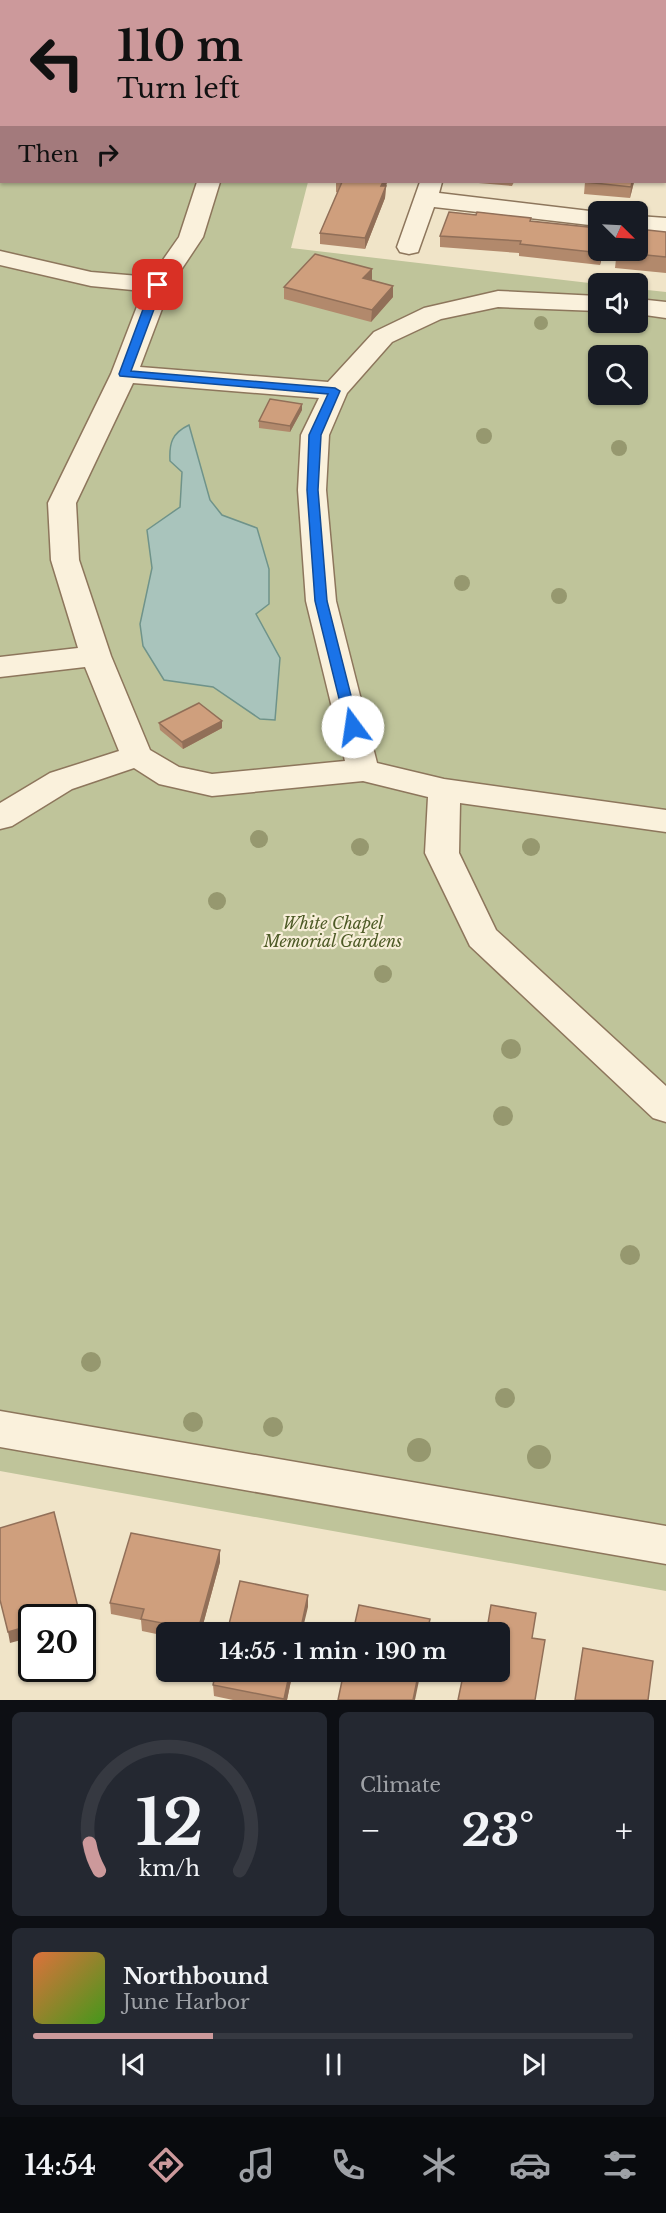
<!DOCTYPE html>
<meta charset="utf-8">
<style>
:root{--surface:#171b24;--page:#242831;--text:#f1f3f6;--muted:#9ea1a6;--line:#363941;--accent:#cc999b}
body{margin:0;font-family:"Libre Baskerville",serif;background:var(--page);color:var(--text);height:100vh;display:flex;flex-direction:column;font-size:22px;white-space:nowrap}
*{box-sizing:border-box;margin:0}
p{font-size:20px;color:var(--muted)}
.icon{flex:none;width:33px;height:33px;fill:none;stroke:currentColor;stroke-width:2;stroke-linecap:round;stroke-linejoin:round}
.map{position:relative;height:1700px;overflow:hidden}
.drawer{display:flex;flex-direction:column;gap:12px;padding:12px;background:#0d0f14;flex:1}
.drawer>*{flex:none}
.guide{position:absolute;left:0px;top:0px;width:666px;height:183px;box-shadow:0 2px 4px #0004;background:#cc999b;color:#111;overflow:hidden}
.needle{width:39px;rotate:114deg}
.controls{position:absolute;left:588px;top:201px;display:grid;gap:12px}
.controls a{display:grid;place-items:center;width:60px;height:60px;border-radius:9px;background:var(--surface);box-shadow:0 2px 4px #0004;font-size:30px}
.speed{position:absolute;left:18px;top:1604px;display:flex;gap:12px;font-size:30px;font-weight:700;text-align:center}
.speed>*{display:grid;place-content:center;width:78px;height:78px;border-radius:50%;background:var(--surface);box-shadow:0 2px 4px #0004;line-height:1}
.speed .limit{border:3px solid #111;border-radius:9px;background:#fff;color:#111}
.pin{position:absolute;display:grid;place-items:center;width:51px;height:51px;color:#fff;margin:-26px;border-radius:12px;box-shadow:0 3px 9px #0006}
.me{position:absolute;width:66px;margin:-33px;rotate:346deg;stroke-linejoin:round;filter:drop-shadow(0 0 4px #0008)}
.turn{display:flex;align-items:center;gap:21px;height:126px;padding:0 18px;font-size:27px}
.turn .icon{width:78px;height:78px;stroke-width:2.5}
.turn b{display:block;font-size:42px;line-height:51px}
.then{display:flex;align-items:center;height:57px;padding:0 18px;background:#0003;gap:12px;font-size:22px}
.big{font-size:45px;font-weight:700;line-height:1.1}
.drawer .widget{flex:1;display:flex;flex-direction:column;justify-content:center;gap:9px;min-width:0;padding:0 21px;border-radius:9px;background:var(--page)}
.drawer .dial{align-items:center;gap:0}
.dial svg{height:156px;overflow:visible;fill:none;stroke:var(--line);stroke-width:7;stroke-linecap:round;text-anchor:middle}
.dial text{fill:var(--text);stroke:none}
.song{display:flex;align-items:center;gap:18px}
.cover{width:72px;height:72px;border-radius:9px;background:linear-gradient(135deg,hsl(20 70% 55%),hsl(100 70% 35%))}
.played{height:6px;border-radius:3px;background:linear-gradient(90deg,var(--accent) 30%,var(--line) 30%)}
.keys{display:flex;justify-content:space-around;direction:ltr}
.heat{display:flex;justify-content:space-between;align-items:center;font-size:33px;direction:ltr}
.drawer .tiles{flex:1;display:grid;gap:12px;grid-template-columns:1fr 1fr}
.widget:last-child{grid-column:span 2}
.trip{position:absolute;left:156px;top:1622px;width:354px;height:60px;border-radius:9px;background:var(--surface);box-shadow:0 2px 4px #0004;font-weight:700;line-height:60px;text-align:center}
.menu{display:flex;height:96px;justify-content:space-around;align-items:center;background:#090b0e;color:var(--muted)}
.menu .icon{width:42px;height:42px}
.menu .current{color:var(--accent)}
.menu b{font-size:27px;color:var(--text)}
.map>svg:first-child{display:block}
.cemetery{fill:#bfc49a;fill-rule:evenodd}
.water{fill:#a9c4bc;stroke:#6f938a;stroke-width:1.5}
.lines{fill:none;stroke-linecap:round;stroke-linejoin:round}
.minor-casing{stroke:#8d765c;stroke-width:3}
.major-casing{stroke:#5b4430;stroke-width:3}
.minor{fill:#faf1dc;fill-rule:evenodd}
.major{fill:#f3d9a0;fill-rule:evenodd}
.tree{fill:#96986f}
.wall{fill:#b2896c}
.shaded-wall{fill:#916f58}
.building{fill:#cf9f7d;stroke:#916f58;stroke-width:1.5}
.route{fill:#1a73e8;stroke:#114b97;stroke-width:1.5}
.labels{text-anchor:middle;dominant-baseline:central;stroke-width:4.5;stroke-linejoin:round;paint-order:stroke}
.park-label{font-size:16px;font-style:italic;fill:#4d5a26;stroke:#f7eed8}
</style>
<div class="map">
<svg width="666" height="1700" viewBox="0 0 666 1700">
<rect width="100%" height="100%" fill="#f0e4c8"/>
<path class="cemetery" d="M0 0 249 1 2 2V182H308L291 248 598 284V322H638V289L666 292V1591L0 1471ZM598 356H638V394H598Z"/>
<path class="water" d="M189 425 210 500 222 515 257 528 269 569V604L256 614 280 658 275 720 260 719 213 687 164 680 143 646 140 624 152 568 147 530 180 507 182 472 170 461C169 443 172 433 189 425Z"/>
<g class="lines">
<defs>
<path id="minor" d="M160 0H182V2H160Z
M0 33H2V45H0Z
M666 45V59H664V46Z
M197 182H220L203 237 171 285 140 367 328 382 374 332 424 308 498 291 598 296V311L498 307 441 319 392 342 347 393 329 435 326 490 336 601 377 763 444 779 666 810V832L460 803 459 853 496 930 666 1086V1122L653 1118 470 946 425 853 428 797 363 781 212 796 159 784 134 768 72 789 12 826 0 829V803L50 773 119 751 85 667 0 677V657L78 648 51 560 48 503 111 374 143 291 91 286 0 265V251L91 272 151 277 179 237ZM133 383 319 398 301 435 298 490 306 601 345 761 212 774 179 767 150 750 111 656 79 560 76 503Z
M420 182H442L439 193 598 212V226L434 207 418 252 409 254 400 252 397 247Z
M638 216 666 218V232L638 230Z
M638 299 666 302V318L638 314Z
M0 1411 666 1526V1564L0 1447Z"/>
<path id="major" d="M595 0H617L618 2H597Z
M664 29H666V42H664Z"/>
</defs>
<use href="#minor" class="minor-casing"/>
<use href="#major" class="major-casing"/>
<use href="#minor" class="minor"/>
<use href="#major" class="major"/>
</g>
<g class="tree">
<circle cx="541" cy="323" r="7"/>
<circle cx="484" cy="436" r="8"/>
<circle cx="619" cy="448" r="8"/>
<circle cx="462" cy="583" r="8"/>
<circle cx="559" cy="596" r="8"/>
<circle cx="259" cy="839" r="9"/>
<circle cx="360" cy="847" r="9"/>
<circle cx="531" cy="847" r="9"/>
<circle cx="217" cy="901" r="9"/>
<circle cx="383" cy="974" r="9"/>
<circle cx="511" cy="1049" r="10"/>
<circle cx="503" cy="1116" r="10"/>
<circle cx="630" cy="1255" r="10"/>
<circle cx="91" cy="1362" r="10"/>
<circle cx="505" cy="1398" r="10"/>
<circle cx="193" cy="1422" r="10"/>
<circle cx="273" cy="1427" r="10"/>
<circle cx="419" cy="1450" r="12"/>
<circle cx="539" cy="1457" r="12"/>
</g>
<path class="wall" d="M389 0H421L417 2H392Z
M664 76H666L665 111H664Z
M336 182H387L386 186 385 198 365 249 320 244V233L338 193 336 192Z
M467 182H514L512 186Z
M585 182H634L630 198 584 194Z
M531 221 598 250H604L600 265 519 256V253L440 247V236Z
M666 232V273L615 268 617 250Z
M372 280 393 286V297L371 322 284 299V287Z
M302 410 290 432 259 428V421Z
M222 721V728L183 749 160 730 159 723Z
M220 1550V1562L201 1632H166V1636L142 1631 141 1620 111 1614 110 1603Z
M216 1671H293L287 1700H233L214 1696 213 1685Z"/>
<path class="shaded-wall" d="M407 0H421L417 2H407Z
M383 182H387L386 186 385 198 365 249V238Z
M632 182H634L630 198 631 187Z
M602 250H604L600 265 601 253Z
M372 269V280L363 278Z
M393 286V297L371 322 372 310Z
M302 404V410L290 432V426Z
M222 721V728L183 749 182 742Z
M220 1550V1562L201 1632H198Z
M308 1595V1607L302 1632H300Z
M79 1611 80 1617H57Z
M32 1625V1637L10 1643 8 1632Z
M290 1671H293L287 1700H284Z
M419 1671H421L415 1700H413Z"/>
<path class="building" d="M335 0H363L364 2H336Z
M450 0H475L478 2H446Z
M664 76H666V100H664Z
M341 182H383L381 186H386L365 238 320 233 342 182Z
M585 182H632L631 187Z
M449 212 476 215 477 212 531 218 530 221 598 228V250H602L601 253 520 244 521 241 440 236Z
M638 229 666 232V257L616 252 617 250H638Z
M315 254 372 269 363 278 393 286 372 310 284 287Z
M270 399 302 404 290 426 259 421Z
M199 703 222 721 182 742 159 723Z
M54 1512 79 1611 57 1617H32V1625L8 1632 0 1600V1528Z
M131 1533 220 1550 198 1630 141 1619 144 1609 110 1603Z
M240 1581 308 1595 300 1632H227Z
M359 1605 430 1619 427 1632H353Z
M491 1605 536 1613 532 1638 545 1640 535 1700H458L464 1671H500V1632H471L472 1626 487 1629Z
M583 1648 653 1661 648 1700H575Z
M216 1671H290L284 1699 213 1685Z
M344 1671H419L413 1700H338Z"/>
<path class="route" d="M158 282 163 285 131 371 335 388 340 391 321 435 318 490 327 601 359 727 357 730H348L346 727 315 601 307 490 309 435 328 394 120 376 119 374 152 285Z"/>
<g class="labels">
<g class="park-label">
<text x="333" y="923">White Chapel<tspan x="333" dy="18">Memorial Gardens</tspan></text>
</g>
</g>
</svg>
<div class="controls">
<a><svg class="needle" viewBox="-14 -14 28 28"><path d="M0-13l5 13h-10z" fill="#e53935"/><path d="M0 13l5-13h-10z" fill="#9ea1a6"/></svg></a>
<a><svg class="icon" aria-label="sound" viewBox="0 0 24 24"><path d="M4 9h4l5-4v14l-5-4H4zM17 9q2 3 0 6"/></svg></a>
<a><svg class="icon" aria-label="search" viewBox="0 0 24 24"><circle cx="10" cy="10" r="6"/><path d="M15 15l6 6"/></svg></a>
</div>
<div class="speed"><div class="limit">20</div></div>
<div class="pin" style="left:158px;top:285px;background:#d93025"><svg class="icon" aria-label="arrive" viewBox="0 0 24 24"><path d="M6 21V4h12l-3 4 3 4H6"/></svg></div>
<svg class="me" style="left:353px;top:727px" viewBox="-20 -20 40 40"><circle r="19" fill="#fff"/><path d="M0-13L10 11 0 6-10 11z" fill="#1a73e8"/></svg>
<div class="trip">14:55 · 1 min · 190 m</div>
<div class="guide">
<div class="turn"><svg class="icon" aria-label="left" viewBox="0 0 24 24"><path d="M17 20v-9H6M10 6l-5 5 5 5"/></svg><div><b>110 m</b>Turn left</div></div>
<div class="then">Then<svg class="icon" aria-label="right" viewBox="0 0 24 24"><path d="M7 20v-9h11M14 6l5 5-5 5"/></svg></div>
</div>
</div>
<section class="drawer">
<div class="tiles">
<div class="widget dial"><svg viewBox="0 0 100 80">
<path d="M14 69A42 42 0 1 1 86 69"/>
<path d="M14 69A42 42 0 0 1 9 55" stroke="#cc999b"/>
<text x="50" y="56" font-size="32" font-weight="700">12</text>
<text x="50" y="72" font-size="11">km/h</text>
</svg></div>
<div class="widget"><p>Climate</p>
<div class="heat"><a>−</a><b class="big">23°</b><a>+</a></div>
</div>
<div class="widget">
<div class="song"><i class="cover"></i><div><b>Northbound</b><p>June Harbor</p></div></div>
<div class="played"></div>
<div class="keys"><svg class="icon" aria-label="previous" viewBox="0 0 24 24"><path d="M18 5L8 12l10 7zM5 5v14"/></svg><svg class="icon" aria-label="pause" viewBox="0 0 24 24"><path d="M8 5v14M16 5v14"/></svg><svg class="icon" aria-label="next" viewBox="0 0 24 24"><path d="M6 5l10 7-10 7zM19 5v14"/></svg></div>
</div>
</div>
</section>
<nav class="menu">
<b>14:54</b>
<svg class="icon current" aria-label="directions" viewBox="0 0 24 24"><path d="M12 3l9 9-9 9-9-9zM9 14v-3h6M13 9l2 2-2 2"/></svg>
<svg class="icon" aria-label="music" viewBox="0 0 24 24"><path d="M9 18V5l10-2v13"/><circle cx="6" cy="18" r="3"/><circle cx="16" cy="16" r="3"/></svg>
<svg class="icon" aria-label="phone" viewBox="0 0 24 24"><path d="M5 4h4l2 5-3 2q2 4 5 5l2-3 5 2v4C11 20 4 13 5 4z"/></svg>
<svg class="icon" aria-label="climate" viewBox="0 0 24 24"><path d="M12 3v18M4 7l16 10M4 17L20 7"/></svg>
<svg class="icon" aria-label="car" viewBox="0 0 24 24"><path d="M5 17H2v-5l4-1 3-4h7l3 4 3 1v5h-3M9 17h6M6 11h13"/><circle cx="7" cy="17" r="2"/><circle cx="17" cy="17" r="2"/></svg>
<svg class="icon" aria-label="filters" viewBox="0 0 24 24"><path d="M4 7h16M4 17h16"/><circle cx="9" cy="7" r="2"/><circle cx="15" cy="17" r="2"/></svg>
</nav>
